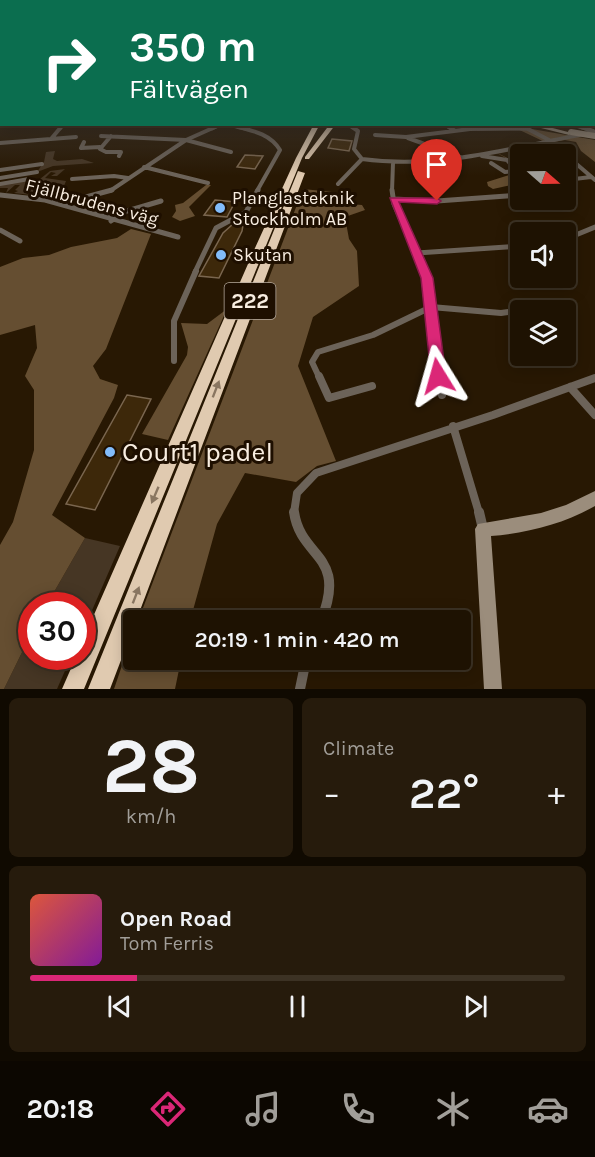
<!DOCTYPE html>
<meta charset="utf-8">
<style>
:root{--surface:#1e1202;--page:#261b0c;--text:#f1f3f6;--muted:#a19e99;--line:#3c3224;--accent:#db2777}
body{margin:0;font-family:Karla,sans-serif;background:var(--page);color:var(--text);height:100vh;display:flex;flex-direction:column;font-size:22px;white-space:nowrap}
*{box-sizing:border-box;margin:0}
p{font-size:20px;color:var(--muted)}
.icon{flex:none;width:33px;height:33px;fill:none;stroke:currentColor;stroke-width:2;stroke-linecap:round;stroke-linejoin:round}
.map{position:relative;height:689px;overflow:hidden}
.sheet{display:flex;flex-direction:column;gap:9px;padding:9px;background:#100a01;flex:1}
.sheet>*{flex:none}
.banner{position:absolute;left:0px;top:0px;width:596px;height:126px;box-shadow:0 3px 15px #0003,0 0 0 2px var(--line);background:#0b6e4f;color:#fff;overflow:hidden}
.needle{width:39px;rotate:110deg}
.controls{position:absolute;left:510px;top:144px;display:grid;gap:12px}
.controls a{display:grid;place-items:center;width:66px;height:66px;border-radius:6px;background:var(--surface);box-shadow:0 3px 15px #0003,0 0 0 2px var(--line);font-size:30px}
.speed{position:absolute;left:18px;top:592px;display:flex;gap:12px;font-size:30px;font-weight:700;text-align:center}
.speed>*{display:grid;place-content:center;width:78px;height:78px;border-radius:50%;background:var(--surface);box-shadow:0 3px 15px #0003,0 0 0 2px var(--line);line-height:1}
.speed .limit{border:9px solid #d22;background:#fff;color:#111}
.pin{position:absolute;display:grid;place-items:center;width:51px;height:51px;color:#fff;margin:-62px -26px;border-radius:50% 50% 50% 0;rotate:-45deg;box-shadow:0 0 6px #0007}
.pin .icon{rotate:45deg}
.me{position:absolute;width:66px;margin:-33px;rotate:352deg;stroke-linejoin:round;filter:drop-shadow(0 0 4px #0008)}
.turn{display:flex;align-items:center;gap:21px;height:126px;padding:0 30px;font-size:27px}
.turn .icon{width:78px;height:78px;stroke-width:2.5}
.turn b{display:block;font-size:42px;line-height:51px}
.big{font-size:45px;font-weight:600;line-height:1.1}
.sheet .card{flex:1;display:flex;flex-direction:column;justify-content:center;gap:9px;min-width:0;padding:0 21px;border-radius:9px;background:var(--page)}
.sheet .dial{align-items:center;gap:0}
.dial b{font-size:78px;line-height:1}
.song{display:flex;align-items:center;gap:18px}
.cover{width:72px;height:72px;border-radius:9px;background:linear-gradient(135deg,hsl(10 70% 55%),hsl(290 70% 35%))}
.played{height:6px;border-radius:3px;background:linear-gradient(90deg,var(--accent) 20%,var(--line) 20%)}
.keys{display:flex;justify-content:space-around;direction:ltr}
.heat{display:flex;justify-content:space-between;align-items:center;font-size:33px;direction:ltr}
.sheet .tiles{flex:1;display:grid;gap:9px;grid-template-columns:1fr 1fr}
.card:last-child{grid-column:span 2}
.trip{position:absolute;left:123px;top:610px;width:348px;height:60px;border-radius:6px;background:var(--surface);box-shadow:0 3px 15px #0003,0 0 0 2px var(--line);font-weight:600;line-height:60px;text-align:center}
.menu{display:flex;height:96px;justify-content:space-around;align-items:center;background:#0c0701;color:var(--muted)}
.menu .icon{width:42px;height:42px}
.menu .active{color:var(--accent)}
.menu b{font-size:27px;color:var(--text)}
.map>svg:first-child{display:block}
.green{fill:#463624}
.forest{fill:#654e31}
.building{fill:#3d280a;stroke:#7a664f;stroke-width:1.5}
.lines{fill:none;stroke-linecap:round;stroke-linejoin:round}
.street-far5{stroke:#6c6359;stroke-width:3}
.street-far4{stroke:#6c6359;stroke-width:4}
.street-far3{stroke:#6c6359;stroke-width:5}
.street-far2{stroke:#6c6359;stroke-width:6}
.street-far1{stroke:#6c6359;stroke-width:8}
.street{stroke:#6c6359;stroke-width:10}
.secondary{fill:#9b8d7c;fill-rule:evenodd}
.highway{fill:#e0cab0;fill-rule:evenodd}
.secondary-bridge{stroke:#9b8d7c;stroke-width:6}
.oneway{fill:#897661}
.route{fill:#db2777;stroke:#8e194d;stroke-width:1.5}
.poi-dot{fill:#82bcfa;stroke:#1e0f00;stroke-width:2}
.labels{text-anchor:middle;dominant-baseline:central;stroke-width:6;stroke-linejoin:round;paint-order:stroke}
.far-poi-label{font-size:18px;fill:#f9eee1;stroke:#1e0f00;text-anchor:start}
.far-street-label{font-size:18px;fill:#f9eee1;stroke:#1e0f00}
.shield{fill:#1e0f00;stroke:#b7ab9e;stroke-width:1.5}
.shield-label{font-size:21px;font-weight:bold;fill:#f9eee1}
.near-poi-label{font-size:27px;fill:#f9eee1;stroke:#1e0f00;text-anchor:start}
</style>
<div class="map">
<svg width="595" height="689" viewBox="0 0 595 689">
<rect width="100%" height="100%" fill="#281803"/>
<path class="green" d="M55 151 53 159 57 161 82 159 94 163 53 166 37 172 44 162 46 152Z
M65 169 57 176H51L56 173 51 172 45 178 66 181 59 198H53L54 187 49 189V192L53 193 46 198 35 196 40 192 37 191 31 195 14 193 18 191 15 190 20 185H15L6 193 8 188H0V184L40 179 50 171Z
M85 538 120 546 83 631 82 606H46Z
M31 634 32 657H71L57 689H4Z"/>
<path class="forest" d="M509 125 595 140V162L581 151 576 142 565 140 547 143Z
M495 152 520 164V183L493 189 488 186 487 182 519 172 513 162Z
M206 185H211L189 207 195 216 180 221 172 217 176 211 175 205 183 203Z
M303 189 332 192 327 196 337 203 362 205 365 210 345 217 349 239 357 251 359 286 313 317 298 366 336 461 317 466 296 482 245 473 217 524 190 621H138Z
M131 229 151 234 106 349 93 366 100 379 118 385 114 398 52 515 85 538 46 606H32L31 634 4 689H0V545L13 522 34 450V390L25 376 37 348 35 325 0 335V267L23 258 49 255 71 247 117 238Z
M227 309 168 440 142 434 187 355 188 347 181 323 207 324Z
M133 633 134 660H181L175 689H114Z"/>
<path class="building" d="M332 139 352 141 349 151 328 148Z
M245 155 263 156 255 169 237 167Z
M215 200 235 202 227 217 204 215Z
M233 224 243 225 242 231 219 278 199 276 223 233Z
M127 395 151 399 95 510 66 504Z"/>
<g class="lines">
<path class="street-far5" d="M224 124 245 129
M347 124 355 129
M443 124 451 129
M569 124 586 129
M60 129 64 124
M212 129 223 124
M478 129H528"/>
<path class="street-far4" d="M238 127C255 131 271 135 280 150L257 191
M449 127 455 131
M581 127 593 131
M375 135 406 137 470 129 526 128 549 140 565 154
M101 136 186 140 231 152
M111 136 100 149 106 152H121L119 156
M408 138 460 157
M51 139 61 127
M84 142 81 148 100 147
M0 143 76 137
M566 155 595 180
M482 156 507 160 516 171 505 172 491 163
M362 159C442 170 517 146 595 132
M144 167 208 183
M0 170 42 164
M0 178 37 172
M72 179 114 176 128 178
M566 180 591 177
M0 184 29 179
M338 184 362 159 354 149 358 131 352 127
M110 191 186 140 215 127
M392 191 393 163"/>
<path class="street-far3" d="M392 190 394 204 424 272
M0 195 45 200 178 237
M86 197 112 190
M393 199 437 201 520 195
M111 221 127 211 161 201
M0 230 20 241
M566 239 595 227
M417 253 520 246
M195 272 216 228 246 212 258 190"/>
<path class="street-far2" d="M424 271 427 278 440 377
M174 361V321L196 271
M319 377 312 362 318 352 373 335 431 307 501 313 550 306"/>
<path class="street-far1" d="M319 376 329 398 372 386
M440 376 442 395
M570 387 595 415
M453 426 479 513
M294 513 297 493 316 473 493 415 595 378"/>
<path class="street" d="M294 512C301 560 348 553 321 621
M479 512 483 529
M300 689 306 660"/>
<path class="secondary" d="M594 89H595V92H594Z
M525 124H537L572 133 569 135Z
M595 491V506C563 524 528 533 491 536L502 689H484L475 529 478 524 541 513 566 505Z"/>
<path class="highway" d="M314 124H320L302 158 265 248 84 689H62L76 657H82V642L255 248 296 158Z
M330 124H336L309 159H305V157Z
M298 171 305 173 136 621H134V626L110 689H88Z"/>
<path class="secondary-bridge" d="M571 132 595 136"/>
</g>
<defs><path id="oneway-solid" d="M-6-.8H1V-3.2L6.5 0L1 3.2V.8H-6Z" transform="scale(1.5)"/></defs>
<g class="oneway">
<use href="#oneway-solid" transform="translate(216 389) rotate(-69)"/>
<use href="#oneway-solid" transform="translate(155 495) rotate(113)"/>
<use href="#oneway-solid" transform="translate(136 595) rotate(-69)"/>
</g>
<linearGradient id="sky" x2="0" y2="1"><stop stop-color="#160d02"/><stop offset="0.45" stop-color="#423d39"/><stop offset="1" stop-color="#423d39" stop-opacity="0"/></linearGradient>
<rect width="595" height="176" fill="url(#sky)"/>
<path class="route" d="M390 198H437L441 201 437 204 399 202 433 278 446 376 438 382 431 376 421 278Z"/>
<g class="poi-dot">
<circle cx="220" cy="208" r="6"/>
<circle cx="221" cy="255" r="6"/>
<circle cx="110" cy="452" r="6"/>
</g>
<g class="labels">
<g class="far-poi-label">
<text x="232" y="198">Planglasteknik<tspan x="232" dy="21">Stockholm AB</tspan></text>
<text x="233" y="255">Skutan</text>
</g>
<g class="far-street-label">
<text transform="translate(92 202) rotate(15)">Fjällbrudens väg</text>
</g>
<rect class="shield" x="224.5" y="283" width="51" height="36" rx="4.5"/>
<g class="shield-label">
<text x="250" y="301">222</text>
</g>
<g class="near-poi-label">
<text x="122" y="452">Court1 padel</text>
</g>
</g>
</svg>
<div class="controls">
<a><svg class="needle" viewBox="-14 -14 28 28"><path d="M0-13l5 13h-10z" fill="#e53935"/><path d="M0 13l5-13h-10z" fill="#a19e99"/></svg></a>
<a><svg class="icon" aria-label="sound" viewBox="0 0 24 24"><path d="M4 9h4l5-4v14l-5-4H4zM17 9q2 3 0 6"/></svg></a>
<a><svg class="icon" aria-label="layers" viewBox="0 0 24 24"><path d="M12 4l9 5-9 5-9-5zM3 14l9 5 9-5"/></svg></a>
</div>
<div class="speed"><div class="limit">30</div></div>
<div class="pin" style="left:437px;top:201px;background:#d93025"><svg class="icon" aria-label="arrive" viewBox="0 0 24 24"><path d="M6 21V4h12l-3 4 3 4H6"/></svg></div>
<svg class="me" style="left:438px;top:376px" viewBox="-20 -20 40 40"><path d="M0-17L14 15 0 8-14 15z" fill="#db2777" stroke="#fff" stroke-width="4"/></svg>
<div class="trip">20:19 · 1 min · 420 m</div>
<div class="banner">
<div class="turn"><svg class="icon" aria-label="right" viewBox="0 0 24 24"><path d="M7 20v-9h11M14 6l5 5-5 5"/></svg><div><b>350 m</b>Fältvägen</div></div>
</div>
</div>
<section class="sheet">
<div class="tiles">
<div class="card dial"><b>28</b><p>km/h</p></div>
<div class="card"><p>Climate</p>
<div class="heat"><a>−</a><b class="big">22°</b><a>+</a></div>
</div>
<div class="card">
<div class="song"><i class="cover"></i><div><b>Open Road</b><p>Tom Ferris</p></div></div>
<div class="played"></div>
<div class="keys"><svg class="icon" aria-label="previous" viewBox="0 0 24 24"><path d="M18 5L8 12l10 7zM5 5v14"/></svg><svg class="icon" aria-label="pause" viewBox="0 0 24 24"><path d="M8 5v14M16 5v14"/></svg><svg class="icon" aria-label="next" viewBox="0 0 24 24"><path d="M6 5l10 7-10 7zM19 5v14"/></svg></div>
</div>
</div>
</section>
<nav class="menu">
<b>20:18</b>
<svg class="icon active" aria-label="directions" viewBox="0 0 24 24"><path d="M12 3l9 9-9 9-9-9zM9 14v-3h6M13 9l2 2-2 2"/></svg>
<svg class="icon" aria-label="music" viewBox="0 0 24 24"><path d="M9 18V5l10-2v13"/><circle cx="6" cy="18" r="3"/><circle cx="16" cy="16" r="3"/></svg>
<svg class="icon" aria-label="phone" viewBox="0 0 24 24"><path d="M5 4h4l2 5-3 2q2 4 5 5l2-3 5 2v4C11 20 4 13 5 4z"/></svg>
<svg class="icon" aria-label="climate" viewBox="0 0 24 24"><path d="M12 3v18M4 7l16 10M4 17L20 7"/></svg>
<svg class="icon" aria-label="car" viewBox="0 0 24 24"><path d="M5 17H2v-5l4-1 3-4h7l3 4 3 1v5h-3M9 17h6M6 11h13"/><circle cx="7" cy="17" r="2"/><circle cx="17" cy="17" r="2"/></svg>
</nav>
